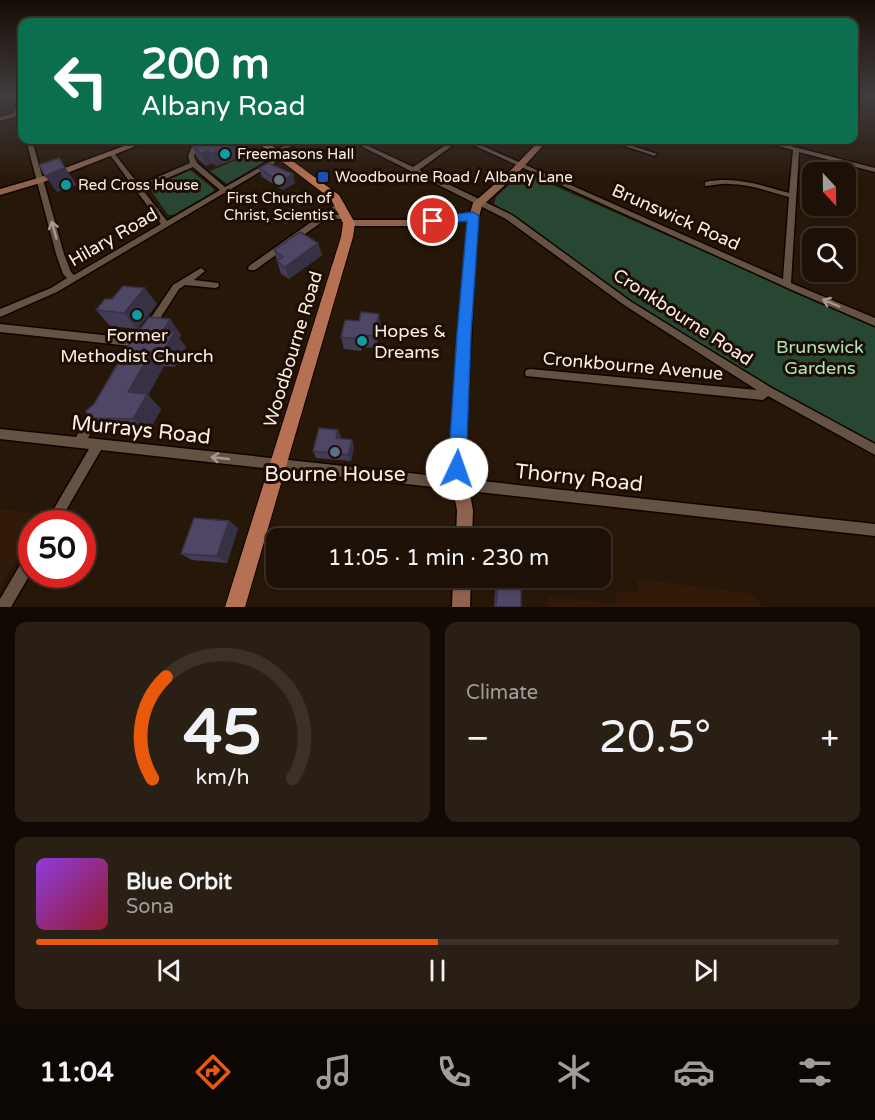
<!DOCTYPE html>
<meta charset="utf-8">
<style>
:root{--surface:#1d1107;--page:#2a1f15;--text:#f1f3f6;--muted:#a09d9b;--line:#3b3128;--accent:#ea580c}
body{margin:0;font-family:"Varela Round",sans-serif;background:var(--page);color:var(--text);height:100vh;display:flex;flex-direction:column;font-size:22px;white-space:nowrap}
*{box-sizing:border-box;margin:0}
p{font-size:20px;color:var(--muted)}
.icon{flex:none;width:33px;height:33px;fill:none;stroke:currentColor;stroke-width:2;stroke-linecap:round;stroke-linejoin:round}
.map{position:relative;height:607px;overflow:hidden}
.side{display:flex;flex-direction:column;gap:15px;padding:15px;background:#100904;flex:1}
.side>*{flex:none}
.guide{position:absolute;left:18px;top:18px;width:840px;height:126px;border-radius:12px;box-shadow:0 2px 4px #0004,0 0 0 2px var(--line);background:#0b6e4f;color:#fff;overflow:hidden}
.needle{width:39px;rotate:158deg}
.fabs{position:absolute;left:802px;top:162px;display:grid;gap:12px}
.fabs a{display:grid;place-items:center;width:54px;height:54px;border-radius:12px;background:var(--surface);box-shadow:0 2px 4px #0004,0 0 0 2px var(--line);font-size:30px}
.speed{position:absolute;left:18px;top:510px;display:flex;gap:12px;font-size:30px;font-weight:700;text-align:center}
.speed>*{display:grid;place-content:center;width:78px;height:78px;border-radius:50%;background:var(--surface);box-shadow:0 2px 4px #0004,0 0 0 2px var(--line);line-height:1}
.speed .limit{border:9px solid #d22;background:#fff;color:#111}
.pin{position:absolute;display:grid;place-items:center;width:51px;height:51px;color:#fff;margin:-26px;border:3px solid #fff;border-radius:50%;box-shadow:0 2px 6px #0007}
.me{position:absolute;width:66px;margin:-33px;rotate:3deg;stroke-linejoin:round;filter:drop-shadow(0 0 4px #0008)}
.turn{display:flex;align-items:center;gap:21px;height:126px;padding:0 24px;font-size:27px}
.turn .icon{width:78px;height:78px;stroke-width:2.5}
.turn b{display:block;font-size:42px;line-height:51px}
.big{font-size:45px;font-weight:600;line-height:1.1}
.side .widget{flex:1;display:flex;flex-direction:column;justify-content:center;gap:9px;min-width:0;padding:0 21px;border-radius:12px;background:var(--page)}
.side .dial{align-items:center;gap:0}
.dial svg{height:156px;overflow:visible;fill:none;stroke:var(--line);stroke-width:7;stroke-linecap:round;text-anchor:middle}
.dial text{fill:var(--text);stroke:none}
.song{display:flex;align-items:center;gap:18px}
.cover{width:72px;height:72px;border-radius:9px;background:linear-gradient(135deg,hsl(270 70% 55%),hsl(350 70% 35%))}
.played{height:6px;border-radius:3px;background:linear-gradient(90deg,var(--accent) 50%,var(--line) 50%)}
.keys{display:flex;justify-content:space-around;direction:ltr}
.heat{display:flex;justify-content:space-between;align-items:center;font-size:33px;direction:ltr}
.side .tiles{flex:1;display:grid;gap:15px;grid-template-columns:1fr 1fr}
.widget:last-child{grid-column:span 2}
.trip{position:absolute;left:266px;top:528px;width:345px;height:60px;border-radius:12px;background:var(--surface);box-shadow:0 2px 4px #0004,0 0 0 2px var(--line);font-weight:600;line-height:60px;text-align:center}
.tab-bar{display:flex;height:96px;justify-content:space-around;align-items:center;background:#0c0703;color:var(--muted)}
.tab-bar .icon{width:42px;height:42px}
.tab-bar .selected{color:var(--accent)}
.tab-bar b{font-size:27px;color:var(--text)}
.map>svg:first-child{display:block}
.built{fill:#311a08}
.green{fill:#274733}
.lines{fill:none;stroke-linecap:round;stroke-linejoin:round}
.street-casing{stroke:#0f0300;stroke-width:3}
.secondary-casing{stroke:#0f0300;stroke-width:3}
.primary-casing{stroke:#0f0300;stroke-width:2}
.street{fill:#665243;fill-rule:evenodd}
.secondary{fill:#8e624c;fill-rule:evenodd}
.primary{fill:#b67154;fill-rule:evenodd}
.wall{fill:#433c56}
.shaded-wall{fill:#373146}
.building{fill:#4e4664;stroke:#373146;stroke-width:1.5}
.oneway{stroke:#a9998c}
.route{fill:#1a73e8;stroke:#114b97;stroke-width:1.5}
.culture-dot{fill:#0f9aa8;stroke:#1e0d02;stroke-width:2}
.transit-dot{fill:#1a4fb4;stroke:#1e0d02;stroke-width:2}
.worship-dot{fill:#6b7280;stroke:#1e0d02;stroke-width:2}
.service-dot{fill:#5c6f8a;stroke:#1e0d02;stroke-width:2}
.labels{text-anchor:middle;dominant-baseline:central;stroke-width:6;stroke-linejoin:round;paint-order:stroke}
.far-poi-label{font-size:15px;fill:#fbefe6;stroke:#1e0d02;text-anchor:start}
.street-label{font-size:18px;fill:#fbefe6;stroke:#1e0d02}
.poi-label{font-size:18px;fill:#fbefe6;stroke:#1e0d02;text-anchor:start}
.park-label{font-size:18px;fill:#abe6c0;stroke:#1e0d02}
.near-street-label{font-size:21px;fill:#fbefe6;stroke:#1e0d02}
.near-poi-label{font-size:21px;fill:#fbefe6;stroke:#1e0d02}
</style>
<div class="map">
<svg width="875" height="607" viewBox="0 0 875 607">
<rect width="100%" height="100%" fill="#271709"/>
<path class="built" d="M0 509 44 514 38 523 32 524 31 535 0 588Z
M637 579 740 592 753 596 764 607H548V597L616 604 615 591 639 593Z"/>
<path class="green" d="M260 150 270 158 227 184 210 171Z
M190 170 214 189 213 192 173 215H168L150 189Z
M523 172 875 327V445L740 369 632 301 494 204 496 197Z"/>
<g class="lines">
<defs>
<path id="street" d="M22 96V106L21 112 22 111V115L0 121V117L14 113 19 98Z
M26 140H32L64 254 71 272 74 275 161 224 110 155V153H114L139 185 190 163 188 156 195 140H201L194 156 197 163 225 187 280 156 282 155 285 157 57 292 0 317V309L51 288 67 278 63 274 56 254ZM193 167 220 190 167 221 142 189Z
M130 140H137L141 143 136 144Z
M298 140H305L276 153 274 154 271 152Z
M453 140H460L419 170 512 215 630 301 688 337 770 387 875 444V455L768 396 763 400 526 376 525 373 526 370 530 369 757 390 624 305 506 219 357 144 362 143 413 167Z
M462 140H469L783 279 789 197C770 192 750 184 729 184 721 183 713 186 705 186V182C735 176 761 185 789 193L793 150 759 141 758 140H767L875 168V172L799 152 791 283 875 318V326L792 290Z
M606 140H614L657 154 654 156 652 155Z
M338 203H344L345 205 333 215H350V219H326L255 270H249L248 268 249 266Z
M201 268 205 271 194 280 218 283 219 285 218 287 215 288 185 285 179 289 152 331H146L144 328 146 325 173 285Z
M0 324 140 339 143 340 145 343 143 346 140 347 0 332Z
M98 406 102 408 103 411 88 438 875 524V536L101 450 58 524H45L89 449 0 439V429L76 437 94 408Z
M32 552V571L11 607H0V599L27 553Z"/>
<path id="secondary" d="M140 140H151L44 182 0 195V189L38 178Z
M540 140H548L517 174 482 206 476 227 465 469 473 510 472 538H456L457 510 449 469 468 220 418 226H349L344 223 349 220H418L470 213 473 203 511 170Z
M453 578H471L470 607H452Z"/>
<path id="primary" d="M254 140H264L339 195 355 223 353 237 245 607H225L341 237 343 223 331 199Z"/>
</defs>
<use href="#street" class="street-casing"/>
<use href="#secondary" class="secondary-casing"/>
<use href="#primary" class="primary-casing"/>
<use href="#street" class="street"/>
<use href="#secondary" class="secondary"/>
<use href="#primary" class="primary"/>
</g>
<path class="wall" d="M192 145 246 151H244L246 155 216 166 213 163 206 166 197 158Z
M259 168 295 183 283 190 262 177Z
M318 243 322 255 289 279 281 274 274 250Z
M157 304 137 329 110 326 96 310Z
M170 319 181 335 179 338 186 347 175 367 164 366 148 395 161 409 148 433 105 432 88 418 94 404 141 328Z
M381 326 376 348 362 347 361 351 344 349 341 337Z
M338 430 341 436 340 439 354 447 351 461 316 458 313 451Z
M229 521 238 528 227 563 192 560 181 554Z
M496 579V578H521V607H494Z"/>
<path class="shaded-wall" d="M239 140H242L246 151H244L246 155 216 166 211 154Z
M208 151 213 163 206 166 201 154Z
M59 158 77 185 57 192 45 176Z
M293 174 295 183 283 190 280 182Z
M318 243 322 255 289 279 285 267Z
M145 288 157 304 137 329 124 313Z
M379 314 381 326 376 348 374 336Z
M170 319 181 335 179 338 186 347 175 367 163 352V331Z
M360 335 362 347 361 351 359 339Z
M152 351 164 366 148 395 161 409 148 433 133 419 128 392Z
M338 430 341 436 338 445 336 438Z
M352 440 354 447 351 461 348 455Z
M229 521 238 528 227 563 217 556Z"/>
<path class="building" d="M205 140H239H238L241 143 211 154 208 151 201 154 192 145Z
M59 158 65 168 45 176 39 165Z
M268 163 293 174 280 182 259 168Z
M300 232 318 243 285 267 277 261 283 257 274 250Z
M123 286 145 288 124 313 96 310 105 299H112Z
M361 312 379 314 374 336 360 335 359 339 341 337 345 320 359 321Z
M149 317 170 319 163 331 175 332 163 352 152 351 128 392 147 394 133 419 88 418 86 411 94 404 139 328H141Z
M319 428 338 430 336 438 352 440 348 455 313 451Z
M194 518 229 521 217 556 181 554Z
M498 578H521V607H496Z"/>
<defs><path id="oneway-shaft" d="M-6 0H5M1.5-3L5.5 0L1.5 3" fill="none" stroke-width="1.6" stroke-linecap="round" stroke-linejoin="round" transform="scale(1.5)"/></defs>
<g class="oneway">
<use href="#oneway-shaft" transform="translate(54 230) rotate(-106)"/>
<use href="#oneway-shaft" transform="translate(831 303) rotate(-157)"/>
<use href="#oneway-shaft" transform="translate(220 458) rotate(-174)"/>
</g>
<linearGradient id="sky" x2="0" y2="1"><stop stop-color="#150d05"/><stop offset="0.53" stop-color="#413c3e"/><stop offset="1" stop-color="#413c3e" stop-opacity="0"/></linearGradient>
<rect width="875" height="181" fill="url(#sky)"/>
<path class="route" d="M473 212 479 216 471 334 466 469 463 475 457 477 451 475 448 469 457 334 467 221 433 225 427 221 433 217Z"/>
<g class="culture-dot">
<circle cx="225" cy="154" r="6"/>
<circle cx="66" cy="185" r="6"/>
<circle cx="137" cy="315" r="6"/>
<circle cx="362" cy="341" r="6"/>
</g>
<rect class="transit-dot" x="317" y="171" width="12" height="12" rx="3"/>
<circle class="worship-dot" cx="279" cy="180" r="6"/>
<circle class="service-dot" cx="335" cy="452" r="6"/>
<g class="labels">
<g class="far-poi-label">
<text x="237" y="154">Freemasons Hall</text>
<text x="335" y="177">Woodbourne Road / Albany Lane</text>
<text x="78" y="185">Red Cross House</text>
<text x="279" y="198" text-anchor="middle">First Church of<tspan x="279" dy="17">Christ, Scientist</tspan></text>
</g>
<g class="street-label">
<text transform="translate(676 217) rotate(24)">Brunswick Road</text>
<text transform="translate(113 237) rotate(-30)">Hilary Road</text>
<text transform="translate(683 317) rotate(33)">Cronkbourne Road</text>
<text transform="translate(293 349) rotate(-73)">Woodbourne Road</text>
<text transform="translate(633 366) rotate(5)">Cronkbourne Avenue</text>
</g>
<g class="poi-label">
<text x="374" y="331">Hopes &amp;<tspan x="374" dy="21">Dreams</tspan></text>
<text x="137" y="335" text-anchor="middle">Former<tspan x="137" dy="21">Methodist Church</tspan></text>
</g>
<g class="park-label">
<text x="820" y="347">Brunswick<tspan x="820" dy="21">Gardens</tspan></text>
</g>
<g class="near-street-label">
<text transform="translate(141 430) rotate(6)">Murrays Road</text>
<text transform="translate(579 478) rotate(6)">Thorny Road</text>
</g>
<g class="near-poi-label">
<text x="335" y="474">Bourne House</text>
</g>
</g>
</svg>
<div class="fabs">
<a><svg class="needle" viewBox="-14 -14 28 28"><path d="M0-13l5 13h-10z" fill="#e53935"/><path d="M0 13l5-13h-10z" fill="#a09d9b"/></svg></a>
<a><svg class="icon" aria-label="search" viewBox="0 0 24 24"><circle cx="10" cy="10" r="6"/><path d="M15 15l6 6"/></svg></a>
</div>
<div class="speed"><div class="limit">50</div></div>
<div class="pin" style="left:433px;top:221px;background:#d93025"><svg class="icon" aria-label="arrive" viewBox="0 0 24 24"><path d="M6 21V4h12l-3 4 3 4H6"/></svg></div>
<svg class="me" style="left:457px;top:469px" viewBox="-20 -20 40 40"><circle r="19" fill="#fff"/><path d="M0-13L10 11 0 6-10 11z" fill="#1a73e8"/></svg>
<div class="trip">11:05 · 1 min · 230 m</div>
<div class="guide">
<div class="turn"><svg class="icon" aria-label="left" viewBox="0 0 24 24"><path d="M17 20v-9H6M10 6l-5 5 5 5"/></svg><div><b>200 m</b>Albany Road</div></div>
</div>
</div>
<section class="side">
<div class="tiles">
<div class="widget dial"><svg viewBox="0 0 100 80">
<path d="M14 69A42 42 0 1 1 86 69"/>
<path d="M14 69A42 42 0 0 1 21 17" stroke="#ea580c"/>
<text x="50" y="56" font-size="32" font-weight="700">45</text>
<text x="50" y="72" font-size="11">km/h</text>
</svg></div>
<div class="widget"><p>Climate</p>
<div class="heat"><a>−</a><b class="big">20.5°</b><a>+</a></div>
</div>
<div class="widget">
<div class="song"><i class="cover"></i><div><b>Blue Orbit</b><p>Sona</p></div></div>
<div class="played"></div>
<div class="keys"><svg class="icon" aria-label="previous" viewBox="0 0 24 24"><path d="M18 5L8 12l10 7zM5 5v14"/></svg><svg class="icon" aria-label="pause" viewBox="0 0 24 24"><path d="M8 5v14M16 5v14"/></svg><svg class="icon" aria-label="next" viewBox="0 0 24 24"><path d="M6 5l10 7-10 7zM19 5v14"/></svg></div>
</div>
</div>
</section>
<nav class="tab-bar">
<b>11:04</b>
<svg class="icon selected" aria-label="directions" viewBox="0 0 24 24"><path d="M12 3l9 9-9 9-9-9zM9 14v-3h6M13 9l2 2-2 2"/></svg>
<svg class="icon" aria-label="music" viewBox="0 0 24 24"><path d="M9 18V5l10-2v13"/><circle cx="6" cy="18" r="3"/><circle cx="16" cy="16" r="3"/></svg>
<svg class="icon" aria-label="phone" viewBox="0 0 24 24"><path d="M5 4h4l2 5-3 2q2 4 5 5l2-3 5 2v4C11 20 4 13 5 4z"/></svg>
<svg class="icon" aria-label="climate" viewBox="0 0 24 24"><path d="M12 3v18M4 7l16 10M4 17L20 7"/></svg>
<svg class="icon" aria-label="car" viewBox="0 0 24 24"><path d="M5 17H2v-5l4-1 3-4h7l3 4 3 1v5h-3M9 17h6M6 11h13"/><circle cx="7" cy="17" r="2"/><circle cx="17" cy="17" r="2"/></svg>
<svg class="icon" aria-label="filters" viewBox="0 0 24 24"><path d="M4 7h16M4 17h16"/><circle cx="9" cy="7" r="2"/><circle cx="15" cy="17" r="2"/></svg>
</nav>
